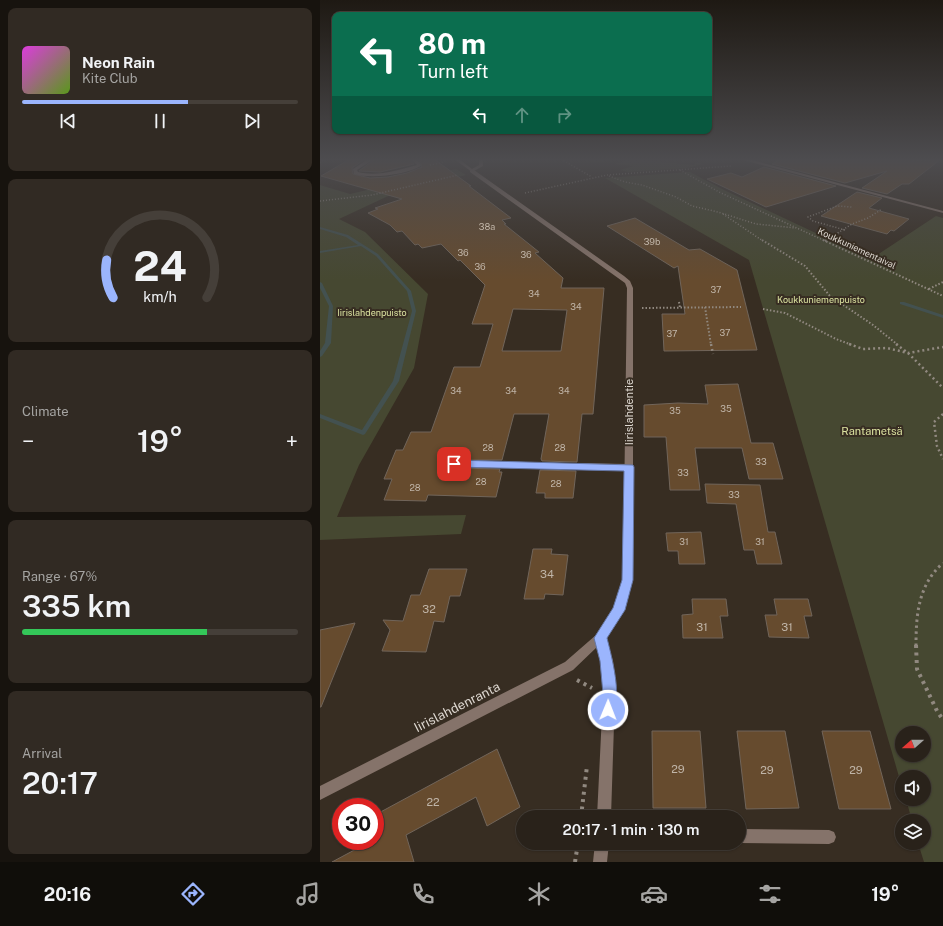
<!DOCTYPE html>
<meta charset="utf-8">
<style>
:root{--surface:#29221a;--page:#312a23;--text:#f1f3f6;--muted:#a5a4a2;--line:#453f39;--accent:#9bb5fd}
body{margin:0;font-family:"Public Sans",sans-serif;background:var(--page);color:var(--text);height:100vh;display:flex;flex-direction:column;font-size:15px;white-space:nowrap}
*{box-sizing:border-box;margin:0}
p{font-size:13px;color:var(--muted)}
.icon{flex:none;width:22px;height:22px;fill:none;stroke:currentColor;stroke-width:2;stroke-linecap:round;stroke-linejoin:round}
.map{position:relative;flex:1;overflow:hidden}
.panel{display:flex;flex-direction:column;gap:8px;padding:8px;background:#17130e;width:320px}
.panel>*{flex:none}
.banner{position:absolute;left:12px;top:12px;width:380px;height:122px;border-radius:8px;box-shadow:0 1px 3px #0004,0 0 0 1px var(--line);background:#0b6e4f;color:#fff;overflow:hidden}
.needle{width:26px;rotate:249deg}
.controls{position:absolute;left:575px;top:726px;display:grid;gap:8px}
.controls a{display:grid;place-items:center;width:36px;height:36px;border-radius:50%;background:var(--surface);box-shadow:0 1px 3px #0004,0 0 0 1px var(--line);font-size:20px}
.speed{position:absolute;left:12px;top:798px;display:flex;gap:8px;font-size:20px;font-weight:700;text-align:center}
.speed>*{display:grid;place-content:center;width:52px;height:52px;border-radius:50%;background:var(--surface);box-shadow:0 1px 3px #0004,0 0 0 1px var(--line);line-height:1}
.speed .limit{border:6px solid #d22;background:#fff;color:#111}
.pin{position:absolute;display:grid;place-items:center;width:34px;height:34px;color:#fff;margin:-17px;border-radius:8px;box-shadow:0 2px 6px #0006}
.me{position:absolute;width:44px;margin:-22px;rotate:1deg;stroke-linejoin:round;filter:drop-shadow(0 0 3px #0008)}
.turn{display:flex;align-items:center;gap:14px;height:84px;padding:0 20px;font-size:18px}
.turn .icon{width:52px;height:52px;stroke-width:2.5}
.turn b{display:block;font-size:28px;line-height:34px}
.lanes{display:flex;align-items:center;height:38px;padding:0 20px;background:#0003;justify-content:center;gap:20px;direction:ltr}
.lanes .off{opacity:.35}
.big{font-size:30px;font-weight:600;line-height:1.1}
.panel .tile{flex:1;display:flex;flex-direction:column;justify-content:center;gap:6px;min-width:0;padding:0 14px;border-radius:8px;background:var(--page)}
.panel .dial{align-items:center;gap:0}
.dial svg{height:104px;overflow:visible;fill:none;stroke:var(--line);stroke-width:7;stroke-linecap:round;text-anchor:middle}
.dial text{fill:var(--text);stroke:none}
.song{display:flex;align-items:center;gap:12px}
.cover{width:48px;height:48px;border-radius:6px;background:linear-gradient(135deg,hsl(300 70% 55%),hsl(90 70% 35%))}
.played{height:4px;border-radius:2px;background:linear-gradient(90deg,var(--accent) 60%,var(--line) 60%)}
.keys{display:flex;justify-content:space-around;direction:ltr}
.heat{display:flex;justify-content:space-between;align-items:center;font-size:22px;direction:ltr}
.charge{height:6px;border-radius:3px;background:linear-gradient(90deg,#34c759 67%,var(--line) 0)}
.trip{position:absolute;left:196px;top:810px;width:230px;height:40px;border-radius:20px;background:var(--surface);box-shadow:0 1px 3px #0004,0 0 0 1px var(--line);font-weight:600;line-height:40px;text-align:center}
.dock{display:flex;height:64px;justify-content:space-around;align-items:center;background:#100e0a;color:var(--muted)}
.dock .icon{width:28px;height:28px}
.dock .current{color:var(--accent)}
.dock b{font-size:18px;color:var(--text)}
main{display:flex;flex:1;min-height:0}
.map>svg:first-child{display:block}
.green{fill:#464831;fill-rule:evenodd}
.lines{fill:none;stroke-linecap:round;stroke-linejoin:round}
.stream{fill:#435150;fill-rule:evenodd}
.building{fill:#664b2e;stroke:#71655a;fill-rule:evenodd}
.path-far4{stroke:#918980;stroke-width:1.5;stroke-dasharray:1 2;stroke-linecap:butt}
.path-far3{stroke:#918980;stroke-width:2;stroke-dasharray:1.5 2;stroke-linecap:butt}
.path-far2{stroke:#918980;stroke-width:2.5;stroke-dasharray:2 3;stroke-linecap:butt}
.path-far1{stroke:#918980;stroke-width:3;stroke-dasharray:2.5 3.5;stroke-linecap:butt}
.path{stroke:#918980;stroke-width:4;stroke-dasharray:3 4.5;stroke-linecap:butt}
.service{fill:#85736a;fill-rule:evenodd}
.minor{fill:#85736a;fill-rule:evenodd}
.route{fill:#9bb5fd;stroke:#6576a4}
.labels{text-anchor:middle;dominant-baseline:central;stroke-width:4;stroke-linejoin:round;paint-order:stroke}
.number-label{font-size:9px;fill:#c0b5a8}
.far-street-label{font-size:9px;fill:#ded8d1;stroke:#372d22}
.far-park-label{font-size:9px;fill:#dbe2a0;stroke:#372d22}
.street-label{font-size:11px;fill:#ded8d1;stroke:#372d22}
.park-label{font-size:11px;fill:#dbe2a0;stroke:#372d22}
.near-number-label{font-size:11px;fill:#c0b5a8}
.near-street-label{font-size:13px;fill:#ded8d1;stroke:#372d22}
</style>
<main>
<section class="panel">
<div class="tile">
<div class="song"><i class="cover"></i><div><b>Neon Rain</b><p>Kite Club</p></div></div>
<div class="played"></div>
<div class="keys"><svg class="icon" aria-label="previous" viewBox="0 0 24 24"><path d="M18 5L8 12l10 7zM5 5v14"/></svg><svg class="icon" aria-label="pause" viewBox="0 0 24 24"><path d="M8 5v14M16 5v14"/></svg><svg class="icon" aria-label="next" viewBox="0 0 24 24"><path d="M6 5l10 7-10 7zM19 5v14"/></svg></div>
</div>
<div class="tile dial"><svg viewBox="0 0 100 80">
<path d="M14 69A42 42 0 1 1 86 69"/>
<path d="M14 69A42 42 0 0 1 9 40" stroke="#9bb5fd"/>
<text x="50" y="56" font-size="32" font-weight="700">24</text>
<text x="50" y="72" font-size="11">km/h</text>
</svg></div>
<div class="tile"><p>Climate</p>
<div class="heat"><a>−</a><b class="big">19°</b><a>+</a></div>
</div>
<div class="tile"><p>Range · 67%</p><b class="big">335 km</b><div class="charge"></div></div>
<div class="tile"><p>Arrival</p><b class="big">20:17</b></div>
</section>
<div class="map">
<svg width="623" height="862" viewBox="0 0 623 862">
<rect width="100%" height="100%" fill="#372d22"/>
<path class="green" d="M265 159H313L374 165 376 162 383 164 367 168 308 172 300 170 313 166 295 164 305 161 303 160 274 162Z
M136 169 146 175 81 190 19 219 45 232 108 294 94 368 39 465 17 517 146 515 141 534 0 540V185L30 194Z
M370 172 404 190 551 259 616 216 623 218V862H604L598 843H604V821H592L586 799H604V777H582V787L429 260 285 178ZM582 733H604V755H582Z"/>
<g class="lines">
<path class="stream" d="M0 227 28 235 58 254 91 291 96 311 79 381 45 434 43 435 0 418V414L42 430 73 381 92 311 87 291 56 256 41 246 0 253V251L38 245 26 237 0 229Z
M0 282 2 283 13 306 11 343 2 356 0 357V351L5 343 9 306 0 288Z
M580 302H584L623 315V318L580 304Z"/>
</g>
<path class="building" d="M30 159H45L32 168 33 174 50 178 68 177 87 173 102 167 98 159H114L151 186H149L191 218 182 220 186 224H184L219 252 215 253 243 278 241 288H284L273 414H262L257 462 222 461 221 459 229 414H194L182 460H135L130 463 131 467 135 468 180 469 179 472H182L176 497 108 495 106 501 64 500 72 479H64L76 450H83L91 432H111L134 367H160L173 324H152L165 285 140 260 138 261 121 244 102 248 98 244 95 245 82 231 77 232 70 225 48 213 58 209 55 208 82 199 1 176ZM193 309 247 310 241 351H182Z
M55 159H90L94 164 60 172 39 171Z
M461 159H591V161L621 159 589 184H582L567 194 542 188 567 171 525 183 452 164Z
M444 167 516 186 446 207 387 179 411 173 422 177Z
M537 192 562 198 549 208 589 219 574 231 571 230 567 234 501 216Z
M315 218 369 250 380 249 417 270 437 350 344 351 342 314H365L358 266 354 268 287 226Z
M418 384 431 443H453L463 479H429L422 448H375L380 490H350L346 437H324V405L358 403 388 404 385 385Z
M220 470 256 471 253 498H225V493H216Z
M385 484 440 485 448 532H455L462 564H437L434 550H424L416 504 387 503Z
M381 532 385 564H359L358 551H348L346 533Z
M213 549H232L231 554 248 555 243 595 225 594 224 599H204Z
M109 569H147L140 596H130L124 622 114 621 106 652 62 651 70 630 63 620 83 621 91 595H100Z
M372 599H406L408 616H400L403 638H363L362 615 373 614Z
M454 599H488L492 616H484L489 638 449 637 445 615H457Z
M35 623 1 707H0V630Z
M332 731H380L386 808H333Z
M417 731H465L479 808 426 809Z
M502 731H550L571 809H519Z
M177 749 200 807 167 826 156 797 86 835 94 862H12L40 847 39 841H55V815Z"/>
<g class="lines">
<path class="path-far4" d="M241 159 272 177
M0 163 4 159
M110 165 124 162
M360 170 399 192 505 241
M289 176 305 182 322 185 356 197 372 206 398 212 436 224 476 228
M205 193 287 175 411 166
M0 201 52 195 138 175
M403 214 443 241
M525 230 493 221 488 217 517 206 532 207
M505 241 532 224 548 218 562 209"/>
<path class="path-far3" d="M442 240 485 266 510 296 553 325 578 345
M503 240 623 296
M505 241 507 240
M609 289 623 282
M359 302 360 308
M385 307 391 345
M322 308 421 307
M443 309 465 313 516 339 532 345"/>
<path class="path-far2" d="M391 344 393 354
M529 344 543 349 567 348 588 353 623 347
M576 344 588 353 623 388
M623 414 614 422 617 446 623 459"/>
<path class="path-far1" d="M596 646C596 615 598 585 623 563"/>
<path class="path" d="M596 645 597 669 617 711 623 720
M257 680 272 688
M261 817 267 766
M255 862 258 843"/>
<path class="service" d="M48 159H54L37 170 38 172C57 177 78 170 97 165L91 159C97 159 99 161 101 166 85 175 52 179 34 174L33 169Z
M134 159H139L152 169 159 165V159H163V166L152 172Z
M135 461 309 464 312 465 313 467 312 469 309 470 135 467 132 466 131 464 132 462Z
M419 829 509 830 514 832 516 837 514 842 509 844 419 843Z"/>
<path class="minor" d="M428 159 623 211V213L419 159Z
M150 170H154L304 276 310 281 313 288V580L304 610 286 639 293 661 295 694 291 817H277L283 694 281 661 277 647 253 670 0 800V786L245 662 276 635 294 608 303 580 307 288 305 283 150 172Z
M275 843H289L287 862H273Z"/>
</g>
<linearGradient id="sky" x2="0" y2="1"><stop stop-color="#1e1913"/><stop offset="0.57" stop-color="#4d4c4f"/><stop offset="1" stop-color="#4d4c4f" stop-opacity="0"/></linearGradient>
<rect width="623" height="280" fill="url(#sky)"/>
<path class="route" d="M134 460 313 465 314 467 313 580 305 610 287 638C292 658 302 695 293 714L288 716 284 714 282 710 283 694 280 661 274 638 293 608 302 580 304 471 134 467 130 464Z"/>
<g class="labels">
<g class="number-label">
<text x="167" y="226">38a</text>
<text x="332" y="241">39b</text>
<text x="143" y="252">36</text>
<text x="206" y="254">36</text>
<text x="160" y="266">36</text>
<text x="396" y="289">37</text>
<text x="214" y="293">34</text>
<text x="256" y="306">34</text>
<text x="405" y="332">37</text>
<text x="352" y="333">37</text>
<text x="136" y="390">34</text>
<text x="191" y="390">34</text>
<text x="244" y="390">34</text>
<text x="406" y="408">35</text>
<text x="355" y="410">35</text>
<text x="168" y="447">28</text>
<text x="240" y="447">28</text>
<text x="441" y="461">33</text>
<text x="363" y="472">33</text>
<text x="161" y="481">28</text>
<text x="236" y="483">28</text>
<text x="95" y="487">28</text>
<text x="414" y="494">33</text>
<text x="364" y="541">31</text>
<text x="440" y="541">31</text>
</g>
<g class="far-street-label">
<text transform="translate(537 248) rotate(25)">Koukkuniementaival</text>
</g>
<g class="far-park-label">
<text x="501" y="299">Koukkuniemenpuisto</text>
<text x="52" y="312">Iirislahdenpuisto</text>
</g>
<g class="street-label">
<text transform="translate(309 412) rotate(-90)">Iirislahdentie</text>
</g>
<g class="park-label">
<text x="552" y="431">Rantametsä</text>
</g>
<g class="near-number-label">
<text x="227" y="574">34</text>
<text x="109" y="609">32</text>
<text x="382" y="627">31</text>
<text x="467" y="627">31</text>
<text x="358" y="769">29</text>
<text x="447" y="770">29</text>
<text x="536" y="770">29</text>
<text x="113" y="802">22</text>
</g>
<g class="near-street-label">
<text transform="translate(137 707) rotate(-27)">Iirislahdenranta</text>
</g>
</g>
</svg>
<div class="controls">
<a><svg class="needle" viewBox="-14 -14 28 28"><path d="M0-13l5 13h-10z" fill="#e53935"/><path d="M0 13l5-13h-10z" fill="#a5a4a2"/></svg></a>
<a><svg class="icon" aria-label="sound" viewBox="0 0 24 24"><path d="M4 9h4l5-4v14l-5-4H4zM17 9q2 3 0 6"/></svg></a>
<a><svg class="icon" aria-label="layers" viewBox="0 0 24 24"><path d="M12 4l9 5-9 5-9-5zM3 14l9 5 9-5"/></svg></a>
</div>
<div class="speed"><div class="limit">30</div></div>
<div class="pin" style="left:134px;top:464px;background:#d93025"><svg class="icon" aria-label="arrive" viewBox="0 0 24 24"><path d="M6 21V4h12l-3 4 3 4H6"/></svg></div>
<svg class="me" style="left:288px;top:710px" viewBox="-20 -20 40 40"><circle r="17" fill="#9bb5fd" stroke="#fff" stroke-width="3"/><path d="M0-11L8 9 0 5-8 9z" fill="#fff"/></svg>
<div class="trip">20:17 · 1 min · 130 m</div>
<div class="banner">
<div class="turn"><svg class="icon" aria-label="left" viewBox="0 0 24 24"><path d="M17 20v-9H6M10 6l-5 5 5 5"/></svg><div><b>80 m</b>Turn left</div></div>
<div class="lanes"><svg class="icon" aria-label="left" viewBox="0 0 24 24"><path d="M17 20v-9H6M10 6l-5 5 5 5"/></svg><svg class="icon off" aria-label="ahead" viewBox="0 0 24 24"><path d="M12 20V5M6 11l6-6 6 6"/></svg><svg class="icon off" aria-label="right" viewBox="0 0 24 24"><path d="M7 20v-9h11M14 6l5 5-5 5"/></svg></div>
</div>
</div>
</main>
<nav class="dock">
<b>20:16</b>
<svg class="icon current" aria-label="directions" viewBox="0 0 24 24"><path d="M12 3l9 9-9 9-9-9zM9 14v-3h6M13 9l2 2-2 2"/></svg>
<svg class="icon" aria-label="music" viewBox="0 0 24 24"><path d="M9 18V5l10-2v13"/><circle cx="6" cy="18" r="3"/><circle cx="16" cy="16" r="3"/></svg>
<svg class="icon" aria-label="phone" viewBox="0 0 24 24"><path d="M5 4h4l2 5-3 2q2 4 5 5l2-3 5 2v4C11 20 4 13 5 4z"/></svg>
<svg class="icon" aria-label="climate" viewBox="0 0 24 24"><path d="M12 3v18M4 7l16 10M4 17L20 7"/></svg>
<svg class="icon" aria-label="car" viewBox="0 0 24 24"><path d="M5 17H2v-5l4-1 3-4h7l3 4 3 1v5h-3M9 17h6M6 11h13"/><circle cx="7" cy="17" r="2"/><circle cx="17" cy="17" r="2"/></svg>
<svg class="icon" aria-label="filters" viewBox="0 0 24 24"><path d="M4 7h16M4 17h16"/><circle cx="9" cy="7" r="2"/><circle cx="15" cy="17" r="2"/></svg>
<b>19°</b>
</nav>
